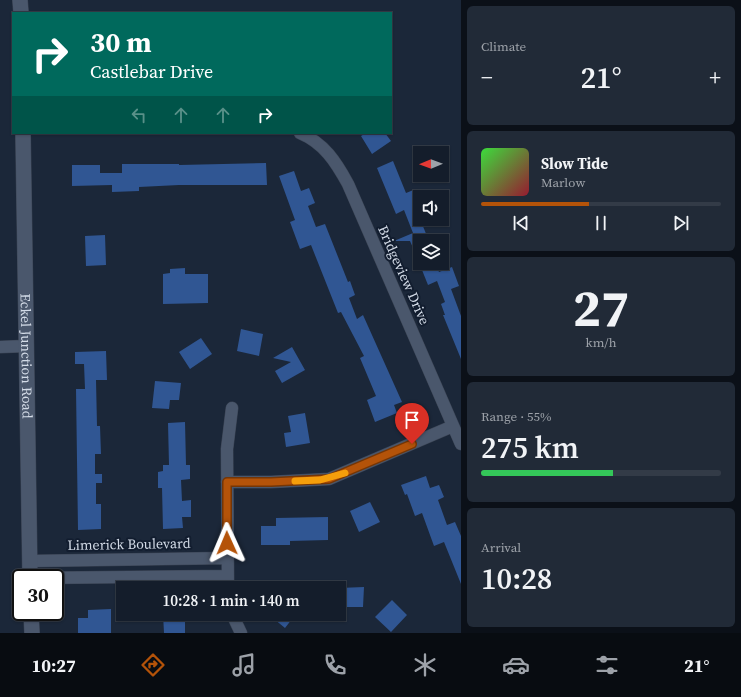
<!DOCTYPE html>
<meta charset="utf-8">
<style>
:root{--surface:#141d2b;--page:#212a37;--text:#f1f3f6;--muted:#9da2a9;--line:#333b47;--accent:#b45309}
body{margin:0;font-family:"Source Serif 4",serif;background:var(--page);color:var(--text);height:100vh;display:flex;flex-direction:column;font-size:15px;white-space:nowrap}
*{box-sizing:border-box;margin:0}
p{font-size:13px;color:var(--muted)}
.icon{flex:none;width:22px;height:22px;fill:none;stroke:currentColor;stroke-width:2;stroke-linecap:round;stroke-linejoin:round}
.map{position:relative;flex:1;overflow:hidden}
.side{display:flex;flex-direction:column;gap:6px;padding:6px;background:#0b1018;width:280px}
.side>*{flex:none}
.top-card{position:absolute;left:12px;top:12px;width:380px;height:122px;border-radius:0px;box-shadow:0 1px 3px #0004,0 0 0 1px var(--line);background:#00695c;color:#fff;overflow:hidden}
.needle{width:26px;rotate:269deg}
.buttons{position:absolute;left:413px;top:146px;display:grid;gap:8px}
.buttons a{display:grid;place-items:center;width:36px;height:36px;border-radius:0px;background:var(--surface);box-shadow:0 1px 3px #0004,0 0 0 1px var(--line);font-size:20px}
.speed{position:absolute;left:12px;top:569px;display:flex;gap:8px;font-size:20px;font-weight:700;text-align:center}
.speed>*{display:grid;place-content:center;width:52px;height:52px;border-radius:50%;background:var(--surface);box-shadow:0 1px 3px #0004,0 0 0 1px var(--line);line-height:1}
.speed .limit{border:2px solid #111;border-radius:6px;background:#fff;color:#111}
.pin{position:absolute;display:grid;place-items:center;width:34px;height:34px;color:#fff;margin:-41px -17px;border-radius:50% 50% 50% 0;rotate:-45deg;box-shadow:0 0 4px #0007}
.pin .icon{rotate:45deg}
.me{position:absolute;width:44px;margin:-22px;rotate:359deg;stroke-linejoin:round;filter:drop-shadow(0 0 3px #0008)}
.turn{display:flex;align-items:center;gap:14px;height:84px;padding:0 12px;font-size:18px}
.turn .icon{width:52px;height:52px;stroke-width:2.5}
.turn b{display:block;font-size:28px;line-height:34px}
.lanes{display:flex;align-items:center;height:38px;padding:0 12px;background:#0003;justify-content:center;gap:20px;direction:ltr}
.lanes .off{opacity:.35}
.big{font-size:30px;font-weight:600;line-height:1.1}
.side .widget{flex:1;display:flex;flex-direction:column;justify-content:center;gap:6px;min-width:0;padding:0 14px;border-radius:6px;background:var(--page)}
.side .dial{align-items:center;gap:0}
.dial b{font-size:52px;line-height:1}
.song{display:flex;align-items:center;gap:12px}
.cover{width:48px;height:48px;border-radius:6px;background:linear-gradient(135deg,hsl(120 70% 55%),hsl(350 70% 35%))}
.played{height:4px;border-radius:2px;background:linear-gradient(90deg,var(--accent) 45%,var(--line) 45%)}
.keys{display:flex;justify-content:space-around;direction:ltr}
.heat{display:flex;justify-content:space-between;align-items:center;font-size:22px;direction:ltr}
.charge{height:6px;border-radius:3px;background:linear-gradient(90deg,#34c759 55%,var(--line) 0)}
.trip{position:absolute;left:116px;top:581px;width:230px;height:40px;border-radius:0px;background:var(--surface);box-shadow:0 1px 3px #0004,0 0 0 1px var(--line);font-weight:600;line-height:40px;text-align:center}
.menu{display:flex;height:64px;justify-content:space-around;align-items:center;background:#080c11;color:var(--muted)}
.menu .icon{width:28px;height:28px}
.menu .selected{color:var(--accent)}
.menu b{font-size:18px;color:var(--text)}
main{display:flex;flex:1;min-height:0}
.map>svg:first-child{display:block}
.building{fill:#305693}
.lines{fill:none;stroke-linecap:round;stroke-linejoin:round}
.minor-casing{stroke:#3b4454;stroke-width:13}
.tertiary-casing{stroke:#3b4454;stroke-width:16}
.minor{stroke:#4a576c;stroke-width:12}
.tertiary{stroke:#4a576c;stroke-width:15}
.route-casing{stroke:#753606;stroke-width:10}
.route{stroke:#b45309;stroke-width:7}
.slow{stroke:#f59e0b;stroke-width:7}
.labels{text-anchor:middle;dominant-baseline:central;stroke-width:4;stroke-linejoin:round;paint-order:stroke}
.street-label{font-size:14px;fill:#d3dbe7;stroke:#121d2f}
</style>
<main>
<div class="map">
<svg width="461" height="633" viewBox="0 0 461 633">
<rect width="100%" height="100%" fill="#1b2739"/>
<path class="building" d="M366 133H385L391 141 372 154 361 136Z
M393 161 406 193 416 189 420 198V219L429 241H420V264L410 241H394L413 233 404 210 396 214 377 168Z
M266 163 267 185H179L139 187V191L112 192V185L72 186V165H100V173H122V164H179V165Z
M294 171 301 191 309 188 315 203 308 206 316 227 325 224 348 282 350 281 355 295 349 298 357 319 363 315 402 402 394 405 397 413 375 422 367 400 376 396 360 358 364 356 341 312 338 313 311 245 300 249 290 222 295 220 279 176Z
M105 235 106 265 86 266 85 236Z
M436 265 439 272 452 267 459 286 451 289 461 316V359L443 315H445L441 304 445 302 437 281 428 285 422 270Z
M185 268V274H208V303L163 304V274L170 273V269Z
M241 329 263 334 259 356 237 351Z
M201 338 212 354 190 369 179 352Z
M292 347 305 370 282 383 275 371 291 362 273 358Z
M106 351 107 380H96L97 426H100L101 454H95V474H102V483H96V504H101V529L78 530 76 389H85L84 364H75V352Z
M155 381 181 383 179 400H170L169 409 152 408Z
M305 413 310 443 286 447 284 433 291 432 288 416Z
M185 422 186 465H190V479L181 480 182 501 191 500V517H182L183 528 163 529 162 488H158V472L163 471V465H169L168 423Z
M426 476 430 488 439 485 444 497 438 500 447 525 455 522 461 536V584L444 542 434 546 422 513 415 516 407 494 405 495 401 485Z
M370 502 380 522 359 532 350 511Z
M328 517V540L290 541V545H261V526H276V518Z
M364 587 363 607H339V588Z
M392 600 407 615 391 632 375 617Z
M111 609V633H78V618H88V610Z
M163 614H185V633H164Z
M268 614H286L292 619 285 628Z"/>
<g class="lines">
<defs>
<path id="minor" d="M300 133C324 143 336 162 348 184L461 444
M0 347 26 346
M227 482H271L329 479 453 426
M30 561 228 558
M30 578 228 576
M228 588 227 449 232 408
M232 614 241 633"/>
<g id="tertiary">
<path d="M20 0 21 13"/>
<path id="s1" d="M23 133 30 578"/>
<path d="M31 612 32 633"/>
</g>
</defs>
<use href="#minor" class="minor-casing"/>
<use href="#tertiary" class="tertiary-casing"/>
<use href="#minor" class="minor"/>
<use href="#tertiary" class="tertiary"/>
</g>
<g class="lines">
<defs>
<path id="route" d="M227 543V482H271L329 479 412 444"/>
</defs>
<use href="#route" class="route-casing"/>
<use href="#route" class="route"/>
<path class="slow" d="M295 481 320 480 345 473"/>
</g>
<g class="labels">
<g class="street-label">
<text transform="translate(404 275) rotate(66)">Bridgeview Drive</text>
<text stroke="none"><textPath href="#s1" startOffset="223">Eckel Junction Road</textPath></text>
<text transform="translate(129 544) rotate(-1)">Limerick Boulevard</text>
</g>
</g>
</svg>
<div class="buttons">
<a><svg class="needle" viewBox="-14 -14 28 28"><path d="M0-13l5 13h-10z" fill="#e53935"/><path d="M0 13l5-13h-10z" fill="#9da2a9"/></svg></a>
<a><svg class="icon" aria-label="sound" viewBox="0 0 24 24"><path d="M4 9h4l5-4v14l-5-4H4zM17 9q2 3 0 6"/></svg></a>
<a><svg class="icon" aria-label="layers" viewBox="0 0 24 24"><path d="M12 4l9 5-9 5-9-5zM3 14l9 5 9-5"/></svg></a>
</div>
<div class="speed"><div class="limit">30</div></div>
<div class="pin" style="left:412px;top:444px;background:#d93025"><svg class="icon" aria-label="arrive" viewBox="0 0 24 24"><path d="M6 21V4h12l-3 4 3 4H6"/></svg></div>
<svg class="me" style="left:227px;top:543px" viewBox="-20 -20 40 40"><path d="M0-17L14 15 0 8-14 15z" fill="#b45309" stroke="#fff" stroke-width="4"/></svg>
<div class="trip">10:28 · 1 min · 140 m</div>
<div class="top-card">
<div class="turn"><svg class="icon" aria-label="right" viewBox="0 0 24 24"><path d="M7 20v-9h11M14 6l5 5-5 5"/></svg><div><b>30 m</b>Castlebar Drive</div></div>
<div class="lanes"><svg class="icon off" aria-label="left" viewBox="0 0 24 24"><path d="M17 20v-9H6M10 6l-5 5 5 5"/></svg><svg class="icon off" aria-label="ahead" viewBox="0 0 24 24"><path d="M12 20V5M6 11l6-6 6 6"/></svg><svg class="icon off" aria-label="ahead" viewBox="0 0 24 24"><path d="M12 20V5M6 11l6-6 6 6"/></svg><svg class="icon" aria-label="right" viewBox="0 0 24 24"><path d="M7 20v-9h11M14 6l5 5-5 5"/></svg></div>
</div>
</div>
<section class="side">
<div class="widget"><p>Climate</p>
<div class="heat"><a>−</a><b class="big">21°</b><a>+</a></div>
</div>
<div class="widget">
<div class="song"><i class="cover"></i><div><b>Slow Tide</b><p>Marlow</p></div></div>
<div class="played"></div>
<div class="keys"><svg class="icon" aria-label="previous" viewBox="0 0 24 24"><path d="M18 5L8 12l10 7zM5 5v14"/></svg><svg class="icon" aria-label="pause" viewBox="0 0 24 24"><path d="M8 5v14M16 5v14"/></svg><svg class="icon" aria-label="next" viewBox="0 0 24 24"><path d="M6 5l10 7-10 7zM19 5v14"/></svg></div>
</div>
<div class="widget dial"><b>27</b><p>km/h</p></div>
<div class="widget"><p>Range · 55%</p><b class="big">275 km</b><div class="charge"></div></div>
<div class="widget"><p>Arrival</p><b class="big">10:28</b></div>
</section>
</main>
<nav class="menu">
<b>10:27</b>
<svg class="icon selected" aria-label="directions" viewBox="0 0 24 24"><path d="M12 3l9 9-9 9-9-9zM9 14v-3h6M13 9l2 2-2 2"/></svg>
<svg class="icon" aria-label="music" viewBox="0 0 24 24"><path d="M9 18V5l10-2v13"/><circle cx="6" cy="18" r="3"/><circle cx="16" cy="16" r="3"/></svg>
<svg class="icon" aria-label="phone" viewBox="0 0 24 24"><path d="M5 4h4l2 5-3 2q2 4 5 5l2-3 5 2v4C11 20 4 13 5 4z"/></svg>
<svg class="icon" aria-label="climate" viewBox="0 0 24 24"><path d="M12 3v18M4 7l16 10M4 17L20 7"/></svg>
<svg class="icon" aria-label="car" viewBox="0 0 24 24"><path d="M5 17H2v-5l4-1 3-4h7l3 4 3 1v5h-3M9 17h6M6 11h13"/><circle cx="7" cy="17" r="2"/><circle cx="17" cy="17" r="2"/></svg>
<svg class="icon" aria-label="filters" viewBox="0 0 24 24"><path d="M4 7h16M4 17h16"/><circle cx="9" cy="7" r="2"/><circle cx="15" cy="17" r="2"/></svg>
<b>21°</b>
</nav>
